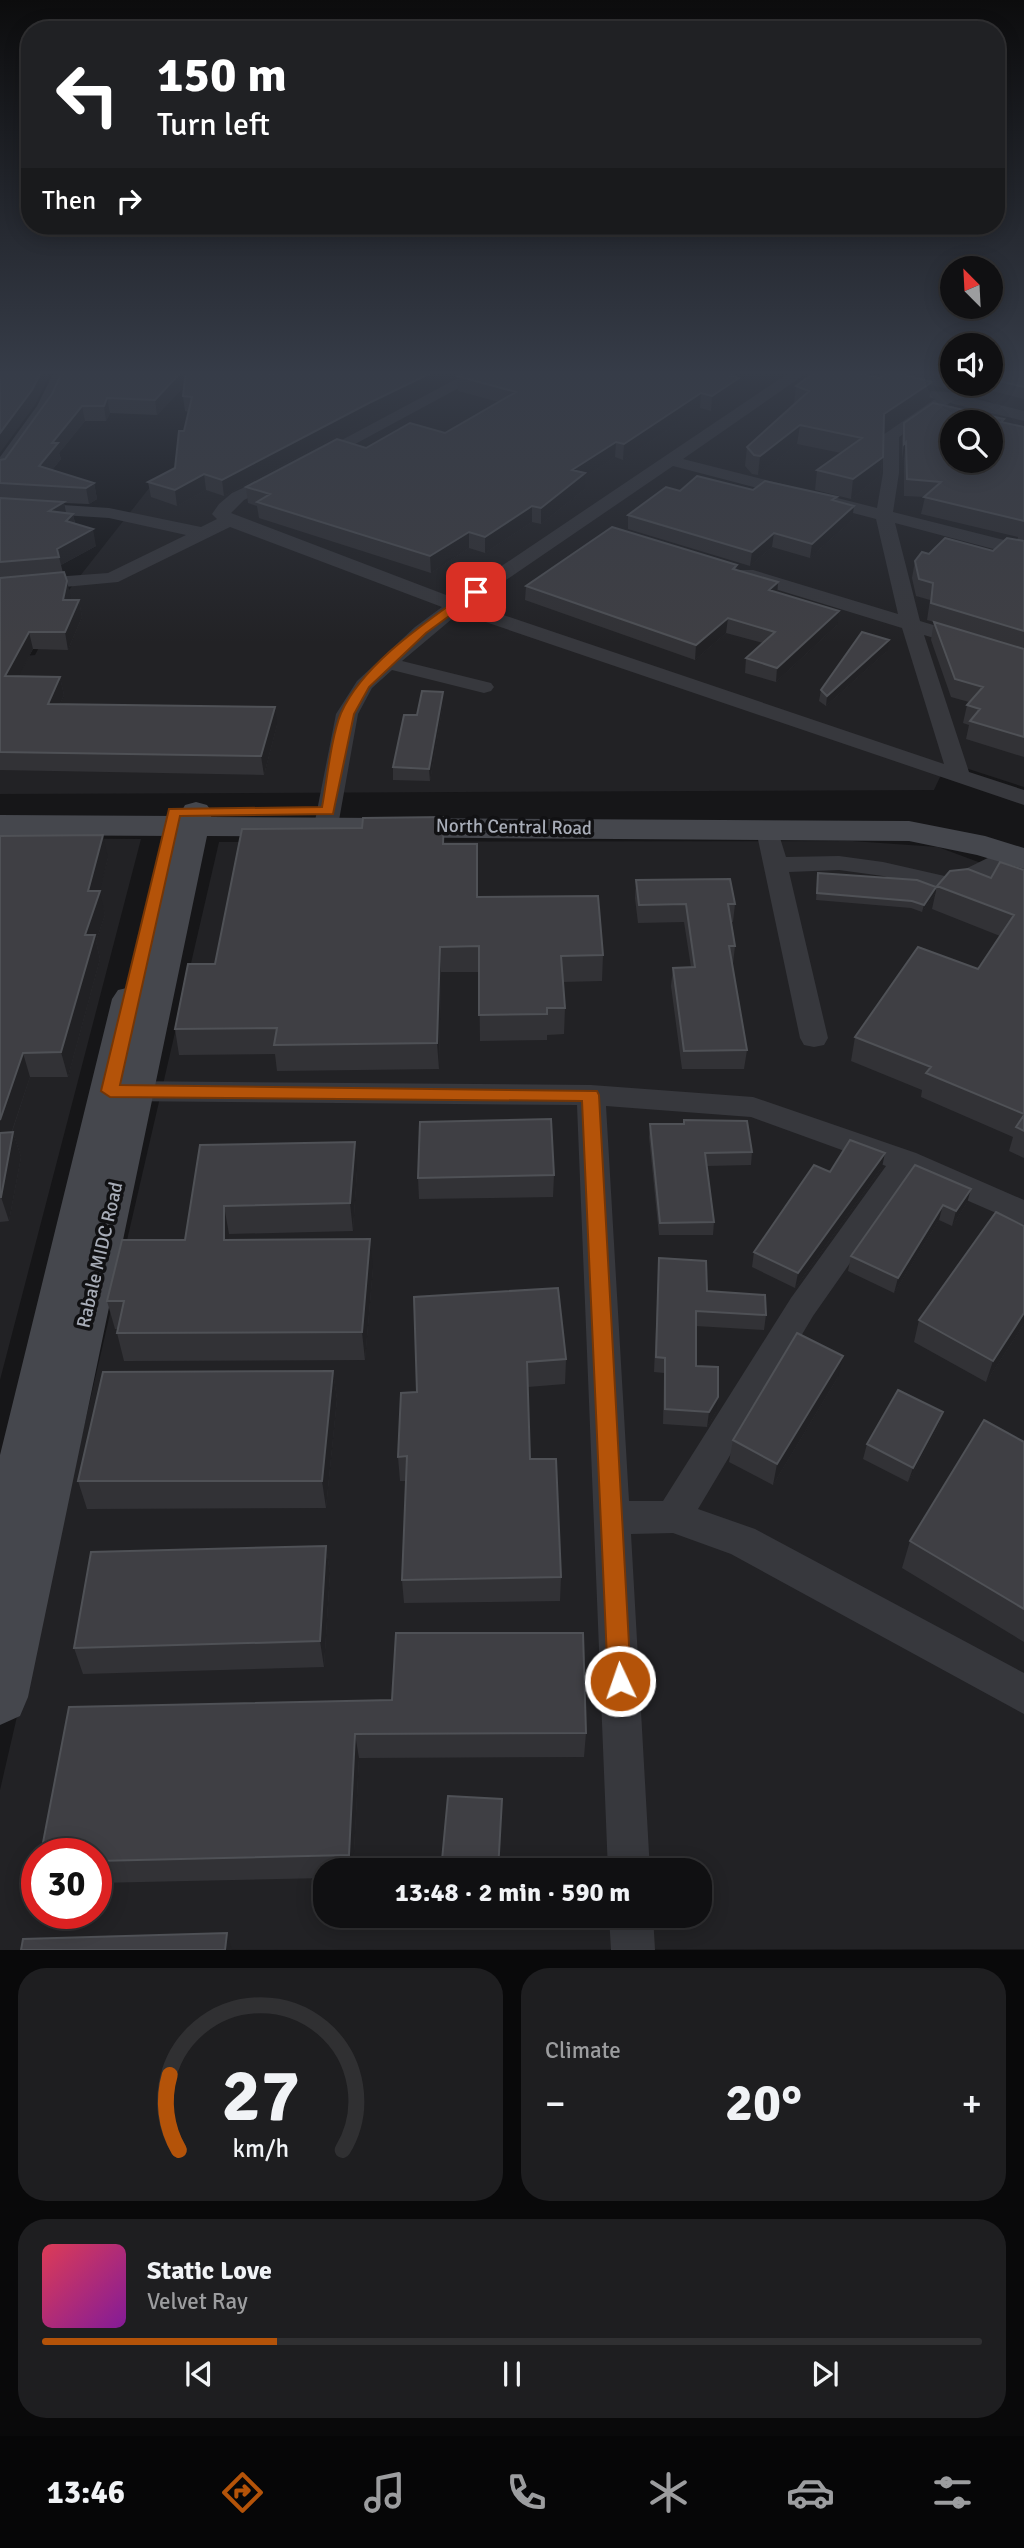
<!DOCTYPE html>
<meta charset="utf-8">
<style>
:root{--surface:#101012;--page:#1e1e20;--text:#f1f3f6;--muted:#9c9d9f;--line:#303032;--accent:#b45309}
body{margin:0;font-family:Signika,sans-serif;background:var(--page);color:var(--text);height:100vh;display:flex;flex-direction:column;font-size:26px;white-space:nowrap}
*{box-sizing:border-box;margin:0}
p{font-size:23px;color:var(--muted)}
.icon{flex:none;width:38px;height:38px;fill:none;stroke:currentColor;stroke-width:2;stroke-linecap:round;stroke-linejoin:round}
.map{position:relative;height:1950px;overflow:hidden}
.panel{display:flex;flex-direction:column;gap:18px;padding:18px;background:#09090a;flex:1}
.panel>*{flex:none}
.guide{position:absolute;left:21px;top:21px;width:984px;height:214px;border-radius:28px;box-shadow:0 4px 18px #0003,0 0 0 2px var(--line);background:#202124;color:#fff;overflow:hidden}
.needle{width:46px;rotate:336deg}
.tools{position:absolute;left:940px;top:256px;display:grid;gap:14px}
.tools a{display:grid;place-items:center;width:63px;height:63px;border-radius:50%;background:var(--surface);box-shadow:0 4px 18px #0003,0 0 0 2px var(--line);font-size:35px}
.speed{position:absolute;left:21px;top:1838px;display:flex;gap:14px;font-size:35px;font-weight:700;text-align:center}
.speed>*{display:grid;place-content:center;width:91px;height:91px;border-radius:50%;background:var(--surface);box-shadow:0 4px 18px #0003,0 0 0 2px var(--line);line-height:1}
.speed .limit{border:10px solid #d22;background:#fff;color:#111}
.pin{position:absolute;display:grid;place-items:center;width:60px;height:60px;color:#fff;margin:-30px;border-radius:14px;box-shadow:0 4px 10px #0006}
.me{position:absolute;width:77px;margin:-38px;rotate:357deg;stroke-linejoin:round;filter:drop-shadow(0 0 5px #0008)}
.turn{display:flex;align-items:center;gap:24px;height:147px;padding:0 21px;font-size:32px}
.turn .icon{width:91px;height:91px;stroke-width:2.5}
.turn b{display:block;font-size:49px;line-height:60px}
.then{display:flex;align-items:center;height:66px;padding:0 21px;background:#0003;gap:14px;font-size:26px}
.big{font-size:52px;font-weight:700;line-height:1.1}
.panel .tile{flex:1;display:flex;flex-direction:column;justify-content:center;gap:10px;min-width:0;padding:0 24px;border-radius:28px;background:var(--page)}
.panel .dial{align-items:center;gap:0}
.dial svg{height:182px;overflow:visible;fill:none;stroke:var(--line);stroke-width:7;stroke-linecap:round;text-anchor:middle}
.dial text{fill:var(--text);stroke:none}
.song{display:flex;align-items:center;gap:21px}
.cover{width:84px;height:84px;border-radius:10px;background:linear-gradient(135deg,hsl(350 70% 55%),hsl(290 70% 35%))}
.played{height:7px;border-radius:4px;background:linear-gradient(90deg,var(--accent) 25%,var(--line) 25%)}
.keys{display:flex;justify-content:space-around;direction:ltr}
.heat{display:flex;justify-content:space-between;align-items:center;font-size:38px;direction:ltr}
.panel .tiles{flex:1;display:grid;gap:18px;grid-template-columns:1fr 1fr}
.tile:last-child{grid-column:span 2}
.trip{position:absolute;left:313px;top:1858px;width:399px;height:70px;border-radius:28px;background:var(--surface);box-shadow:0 4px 18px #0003,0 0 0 2px var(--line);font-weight:700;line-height:70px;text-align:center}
.dock{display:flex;height:112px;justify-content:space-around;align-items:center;background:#060607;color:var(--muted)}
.dock .icon{width:49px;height:49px}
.dock .on{color:var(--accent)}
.dock b{font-size:32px;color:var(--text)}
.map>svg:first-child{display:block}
.built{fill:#222225;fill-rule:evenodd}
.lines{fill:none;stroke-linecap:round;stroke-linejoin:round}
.street{fill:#37383d;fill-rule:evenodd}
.secondary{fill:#45474d;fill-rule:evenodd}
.wall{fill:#323236}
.shaded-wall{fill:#212124}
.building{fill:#3f3f44;stroke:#4f5156;stroke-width:2;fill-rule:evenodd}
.route{fill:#b45309;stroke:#753606;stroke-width:2}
.labels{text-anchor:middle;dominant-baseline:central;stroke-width:7;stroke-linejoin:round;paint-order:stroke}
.street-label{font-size:19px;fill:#a8adb8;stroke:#111113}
</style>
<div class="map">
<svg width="1024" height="1950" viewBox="0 0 1024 1950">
<rect width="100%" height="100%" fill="#161618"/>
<path class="built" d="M315 370H952V383H990L1024 370V787L947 762 934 790 0 794V658L35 655 69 590 150 487ZM952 422H990V460H952Z
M0 838 141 839 0 1380Z
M852 841 938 847 1024 879V1949L0 1950V1790L219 842ZM37 1853H96V1913H37ZM326 1871H700V1916H326Z"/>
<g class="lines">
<path class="street" d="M55 370H70L53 407 6 473 0 474V457L37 406Z
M473 370H492L322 462H310L308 458Z
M793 370H811L683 459 877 508 883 473V435L935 399 929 397 926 394 929 391 948 392 1024 411V421L950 403 899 437V473L893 512 1024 545V557L895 523 920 621 1024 652V665L924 635 969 772 1024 790V805L459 613 402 661 491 683 494 687 491 691 484 693 392 670 372 688 358 714 338 826 334 831H318L314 826 336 714 357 681 415 627 442 607 230 527 118 582 0 593V581L108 573 186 535 109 518 0 511V501L109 508 201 527 217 519 212 514 219 504 232 493 278 472 284 473 287 477 284 481 244 500 231 513 454 598ZM673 466 876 519 898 614 753 570H739L737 574 739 578 902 628 944 764 471 604Z
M768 823 776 825 786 857 839 856 883 862 949 877 1004 850 1012 848 1020 850 1024 855 1020 860 968 889 949 893 883 876 839 870 789 872 828 1038 824 1045 814 1047 804 1045 800 1038 756 830 760 825Z
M118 1081 591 1085 753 1097 916 1153 1024 1200V1225L911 1176 813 1316 698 1509 755 1529 1024 1673V1714L731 1554 673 1533 631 1534 650 1871H608L577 1105 118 1101 108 1098 104 1091 108 1084ZM606 1106 751 1117 886 1166 791 1298 663 1501H629Z
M609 1916H653L655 1950H611Z"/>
<path class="secondary" d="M196 802 207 805 212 812 211 817 909 821 985 836 1024 848V869L977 855 909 841 207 836 28 1697 20 1716 0 1725V1455L112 999 118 990 131 987 140 989 174 836 0 835V815L179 816 185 805Z"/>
</g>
<path class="wall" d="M278 370H467L370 418 224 496 206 490 177 506 151 497 148 482 175 468 189 412 185 411 183 396 185 386 157 415 110 413 106 421H85L59 453 61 459 52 470 94 483 97 499 89 504 64 503 66 513 73 514 75 523 96 546 61 565 70 600H79L82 617 68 650 33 649 18 676 60 677 64 695 60 704 277 725 264 775 0 770V460L5 459 52 394 275 374Z
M903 370H952L947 389 931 385 929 400 884 431 883 457 880 476 851 499 815 490 817 470 841 453 797 444 758 475 752 474 745 466 747 447 794 404 796 386 879 378 902 375Z
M990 370H1024V399L961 383H990Z
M457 376 738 386V393L711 411 700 408 623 460 615 457 585 477V489L541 524 532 522 485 553 469 548 431 573 259 518 257 506 248 503 246 487 366 448 445 433 499 402 458 391Z
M1003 422 1024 427V757L966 739 969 725 963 723 967 705 969 702 951 697 931 640 934 622 927 620 930 600 916 596 912 578 915 561 929 554 993 551 1018 540V537L921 514 925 497 904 496V458L902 460V438L904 423Z
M753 490 836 501 852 520 810 558 772 547 750 566 628 529V515L680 491Z
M737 565 736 570 778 582 777 593 837 625 776 682 745 673 746 658 763 643 726 633 695 660 525 600 526 586Z
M887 651 826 706 819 701 821 690Z
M443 692V704L430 781 393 780V767L417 715Z
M0 836 108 858 99 891 105 915 96 941 100 959 68 1077H30L12 1132H13L21 1157 9 1221 0 1222Z
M444 844 478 897 603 955 602 981 563 982 565 1008 564 1034 547 1035V1040L480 1041 479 972H441L439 1069 277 1071 275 1054 179 1055 175 1029 215 964Z
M1024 870V1158L1009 1151 1013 1137 921 1097 922 1090 851 1061 855 1037 978 969 1000 936 932 909 937 886 991 878Z
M818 873 935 894 922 912 911 908 816 900Z
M636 880 735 904 733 922H731L735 946 733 964H732L747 1050 744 1069H682L671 986 673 968 691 967 684 922 638 923 635 898Z
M684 1120 752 1152 751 1165 707 1166 714 1222 713 1235H659L649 1137 650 1124H684Z
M200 1145 357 1170 353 1231 229 1234V1240L373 1268 365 1360 124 1361 117 1333 118 1329H115L107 1301 185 1240Z
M915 1165 967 1203 952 1226 939 1220 894 1293 848 1271 851 1256Z
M882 1167 795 1288 752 1267 754 1252Z
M554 1175 553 1197 419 1199 418 1178Z
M659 1258 707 1291 766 1315 764 1330 696 1326V1366L716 1412 707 1427 663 1424 664 1373 654 1372Z
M414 1297 566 1359 565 1384 528 1387 530 1459 561 1577 560 1601 404 1603 402 1580 406 1481H400L398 1457 417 1392Z
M919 1320 1024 1324 986 1382 914 1342Z
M333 1371 337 1399 326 1508 87 1509 78 1481Z
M838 1377 773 1485 729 1462 733 1440Z
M943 1412 938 1427 908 1482 863 1459 867 1444Z
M1024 1442V1642L902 1568 910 1541Z
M326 1546 330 1573 324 1667 83 1674 74 1648Z
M69 1707 586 1733 584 1757 359 1758 353 1871H326V1878L96 1883V1853Z"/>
<path class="shaded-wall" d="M42 370H52L35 405 0 453V433Z
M183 370H187L189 382 157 415 155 400Z
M437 370H467L370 418 224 496 222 480 369 403Z
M740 370H762L738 386V393L711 411 712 396 731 376Z
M952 376V383H956L947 389 949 378Z
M932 382 929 400 882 433 884 414Z
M701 393 700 408 623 460 624 444Z
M107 398 110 413 106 421 104 406Z
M82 406 85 421 59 453 61 459 42 482 39 466 52 443Z
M800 425 797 444 758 475 760 456Z
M616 442 615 457 585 477V489L541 524V508L572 470Z
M906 442 904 458 902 460 904 444Z
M883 457 880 476 851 499 853 479Z
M204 474 206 490 177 506 175 490Z
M94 483 97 499 89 504 86 488Z
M64 502 67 518 49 511Z
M532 506V522L485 553V537Z
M854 506 852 520 810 558 812 544Z
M73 514 76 530 66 521Z
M93 529 96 546 61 565 57 549Z
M469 532V548L431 573 430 556Z
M774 533 772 547 750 566 752 552Z
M67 581 71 598 66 617 63 600Z
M778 582 777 597 769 590Z
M79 600 82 617 68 650 65 632Z
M839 611 837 625 776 682 777 668Z
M728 618 726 633 695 660 696 645Z
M29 632 33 649 9 694 5 676Z
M889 640 887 651 826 706 827 696Z
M60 677 64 695 52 722 48 704Z
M443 692V704L430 781 429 769Z
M275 707 277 725 264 775 261 756Z
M103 835 108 858 97 901 100 891 105 915 96 941 100 959 68 1077 61 1052 88 891Z
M936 887 935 894 922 912 924 905Z
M440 947 441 972 439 1069 437 1043Z
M23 1053 30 1077 3 1158 0 1149V1120Z
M13 1132 21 1157 9 1221 1 1197Z
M355 1142 357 1170 353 1231 350 1203Z
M885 1153 882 1167 795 1288 798 1273Z
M971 1189 967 1203 952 1226 956 1211Z
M943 1205 939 1220 894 1293 898 1278Z
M224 1206 229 1234V1268L224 1240Z
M370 1239 373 1268 365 1360 362 1332Z
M1024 1313V1324L986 1382 993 1361Z
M843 1356 838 1377 773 1485 777 1464Z
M333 1371 337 1399 326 1508 322 1481Z
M718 1397 716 1412 707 1427 709 1412Z
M943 1412 938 1427 908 1482 913 1468Z
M326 1546 330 1573 324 1667 320 1641Z
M355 1734 359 1758 353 1871H352L349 1855Z
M227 1933 232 1950H225Z"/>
<path class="building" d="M0 370H42L32 390 0 433Z
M63 370H183L155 400 107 398 104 406H82L52 443H58L39 466 94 483 86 488 0 483V460L5 459 52 394Z
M186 370H232L275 374 278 370H437L369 403 222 480 204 474 175 490 148 482 175 468 179 431H184L192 397 183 396Z
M469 370H740L731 376 739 378 712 396 701 393 624 444 616 442 572 470 585 473 541 508 532 506 485 537 469 532 430 556 257 502 270 494 246 487 337 439 366 448 410 423 445 433 516 392 457 376Z
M818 370H845L879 378 889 371 932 382 884 414 883 457 853 479 817 470 862 438 800 425 760 456 754 455 747 447 809 391 796 386Z
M918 370H952V376L949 378Z
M990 370H1024V387L990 379Z
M933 403 1004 419 1001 422 1024 427V521L924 497 941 482 907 479 906 442 904 444V423ZM952 422H990V460H952Z
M697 476 753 490 765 481 837 497 832 500 854 506 812 544 774 533 752 552 628 515 666 487 680 491Z
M0 498 64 502 49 511 73 514 66 521 93 529 57 549 59 557 0 562Z
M612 527 737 565 733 569 778 582 769 590 839 611 777 668 746 658 775 632 728 618 696 645 526 586Z
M945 538 993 551 1007 538 1024 541V631L931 603 933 583 919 579 915 561 922 552 929 554Z
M64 572 67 581 63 600H79L65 632H29L5 676 60 677 48 704 275 707 261 756 0 752V578Z
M934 622 1024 649V737L970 721 980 709 967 705 983 687 955 679Z
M862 632 889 640 827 696 821 690Z
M422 691 443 692 429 769 393 767 404 715H417Z
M444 817 443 844H477V897L598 896 603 955 561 956 565 1008H547V1014L479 1015V946L440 947 437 1043 274 1045 277 1028 175 1029 188 964H215L242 829 362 828 363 818Z
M103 835 88 891H100L85 935H95L61 1052 23 1053 0 1120V836Z
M1000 862 1024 870V1114L926 1073 931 1067 855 1037 918 947 978 969 1014 915 937 886 950 871 968 869 991 878Z
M818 873 917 880 936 887 924 905 912 901 817 893Z
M730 879 735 904H728L735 946H729L747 1050 684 1051 673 968 695 967 686 904 639 905 636 880Z
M1024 1115V1131L1016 1127Z
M551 1119 554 1175 418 1178 420 1122Z
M684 1120 747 1121 752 1152 705 1153 714 1222 660 1223 650 1124H684Z
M13 1132 1 1197H0V1133Z
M850 1140 885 1153 798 1273 754 1252 814 1165 830 1172Z
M355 1142 350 1203 224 1206V1240L370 1239 362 1332 117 1333 124 1301H107L122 1240H185L200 1145Z
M915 1165 971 1189 956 1211 943 1205 898 1278 851 1256Z
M996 1212 1024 1226V1313L993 1361 919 1320Z
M659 1258 706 1261 707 1291 765 1295 766 1315 696 1311V1366L718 1367V1397L709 1412 665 1409V1358L656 1357Z
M558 1288 566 1359 527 1362 530 1459H556L561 1577 402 1580 407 1456 398 1457 401 1393 417 1392 414 1297Z
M797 1333 843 1356 777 1464 733 1440Z
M333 1371 322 1481H78L103 1372Z
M898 1390 943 1412 913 1468 867 1444Z
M984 1420 1024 1442V1609L910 1541Z
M326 1546 320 1641 74 1648 91 1552Z
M396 1633H583L586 1733 355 1734 349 1855 96 1861V1853H41L69 1707 392 1700Z
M448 1796 502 1799 498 1871H441Z
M227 1933 225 1950H21L23 1939Z"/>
<linearGradient id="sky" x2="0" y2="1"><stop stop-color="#0c0c0d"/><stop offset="0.58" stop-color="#363c48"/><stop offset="1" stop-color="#363c48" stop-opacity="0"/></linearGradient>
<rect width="1024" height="643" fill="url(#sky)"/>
<path class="route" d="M472 589 482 592 426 633 369 687 354 714 333 814 180 816 120 1085 597 1091 599 1095 631 1681 628 1689 620 1693 611 1689 608 1681 582 1101 110 1097 101 1091 169 809 322 807C327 781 331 737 341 713 364 662 428 621 472 589Z"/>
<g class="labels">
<g class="street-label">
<text transform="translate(514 827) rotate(1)">North Central Road</text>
<text transform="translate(100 1255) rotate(-77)">Rabale MIDC Road</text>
</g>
</g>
</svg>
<div class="tools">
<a><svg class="needle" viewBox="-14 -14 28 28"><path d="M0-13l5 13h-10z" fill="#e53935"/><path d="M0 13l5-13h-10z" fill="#9c9d9f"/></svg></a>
<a><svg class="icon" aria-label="sound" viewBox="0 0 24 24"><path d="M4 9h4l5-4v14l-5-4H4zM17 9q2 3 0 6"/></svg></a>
<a><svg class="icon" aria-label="search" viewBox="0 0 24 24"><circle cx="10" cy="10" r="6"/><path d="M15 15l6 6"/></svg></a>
</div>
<div class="speed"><div class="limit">30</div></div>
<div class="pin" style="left:476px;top:592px;background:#d93025"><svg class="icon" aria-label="arrive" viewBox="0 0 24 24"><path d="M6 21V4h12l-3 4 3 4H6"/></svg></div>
<svg class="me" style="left:620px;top:1681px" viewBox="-20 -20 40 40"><circle r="17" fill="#b45309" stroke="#fff" stroke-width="3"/><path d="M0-11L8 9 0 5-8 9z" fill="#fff"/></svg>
<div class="trip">13:48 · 2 min · 590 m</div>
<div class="guide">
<div class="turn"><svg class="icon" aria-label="left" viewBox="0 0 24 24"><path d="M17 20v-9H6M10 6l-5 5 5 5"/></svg><div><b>150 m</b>Turn left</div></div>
<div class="then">Then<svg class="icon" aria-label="right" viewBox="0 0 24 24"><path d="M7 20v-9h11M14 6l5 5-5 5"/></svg></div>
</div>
</div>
<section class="panel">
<div class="tiles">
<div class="tile dial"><svg viewBox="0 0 100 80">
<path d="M14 69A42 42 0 1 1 86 69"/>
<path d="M14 69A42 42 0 0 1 10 36" stroke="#b45309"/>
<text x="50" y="56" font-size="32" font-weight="700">27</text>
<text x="50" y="72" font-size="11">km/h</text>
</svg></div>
<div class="tile"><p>Climate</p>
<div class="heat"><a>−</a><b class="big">20°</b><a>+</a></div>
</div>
<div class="tile">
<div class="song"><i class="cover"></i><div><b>Static Love</b><p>Velvet Ray</p></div></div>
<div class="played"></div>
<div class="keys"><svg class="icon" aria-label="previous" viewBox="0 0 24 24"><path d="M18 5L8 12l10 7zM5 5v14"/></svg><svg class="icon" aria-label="pause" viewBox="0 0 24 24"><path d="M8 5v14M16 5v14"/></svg><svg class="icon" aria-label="next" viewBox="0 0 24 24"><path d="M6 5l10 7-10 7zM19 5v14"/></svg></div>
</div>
</div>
</section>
<nav class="dock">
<b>13:46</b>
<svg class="icon on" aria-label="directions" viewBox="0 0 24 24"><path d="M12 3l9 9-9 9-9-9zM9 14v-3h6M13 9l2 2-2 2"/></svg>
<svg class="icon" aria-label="music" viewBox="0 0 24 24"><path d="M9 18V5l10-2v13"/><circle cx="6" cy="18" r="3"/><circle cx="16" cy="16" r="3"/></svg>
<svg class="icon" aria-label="phone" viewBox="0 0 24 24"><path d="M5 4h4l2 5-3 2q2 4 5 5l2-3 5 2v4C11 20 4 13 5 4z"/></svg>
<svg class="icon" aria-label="climate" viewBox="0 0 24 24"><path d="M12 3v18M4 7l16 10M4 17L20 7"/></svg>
<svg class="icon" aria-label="car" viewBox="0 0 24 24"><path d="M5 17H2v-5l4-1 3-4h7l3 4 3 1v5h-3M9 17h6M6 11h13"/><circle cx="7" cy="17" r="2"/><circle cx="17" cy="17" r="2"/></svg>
<svg class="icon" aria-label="filters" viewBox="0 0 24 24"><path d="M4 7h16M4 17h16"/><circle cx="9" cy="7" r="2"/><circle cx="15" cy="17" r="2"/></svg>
</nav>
